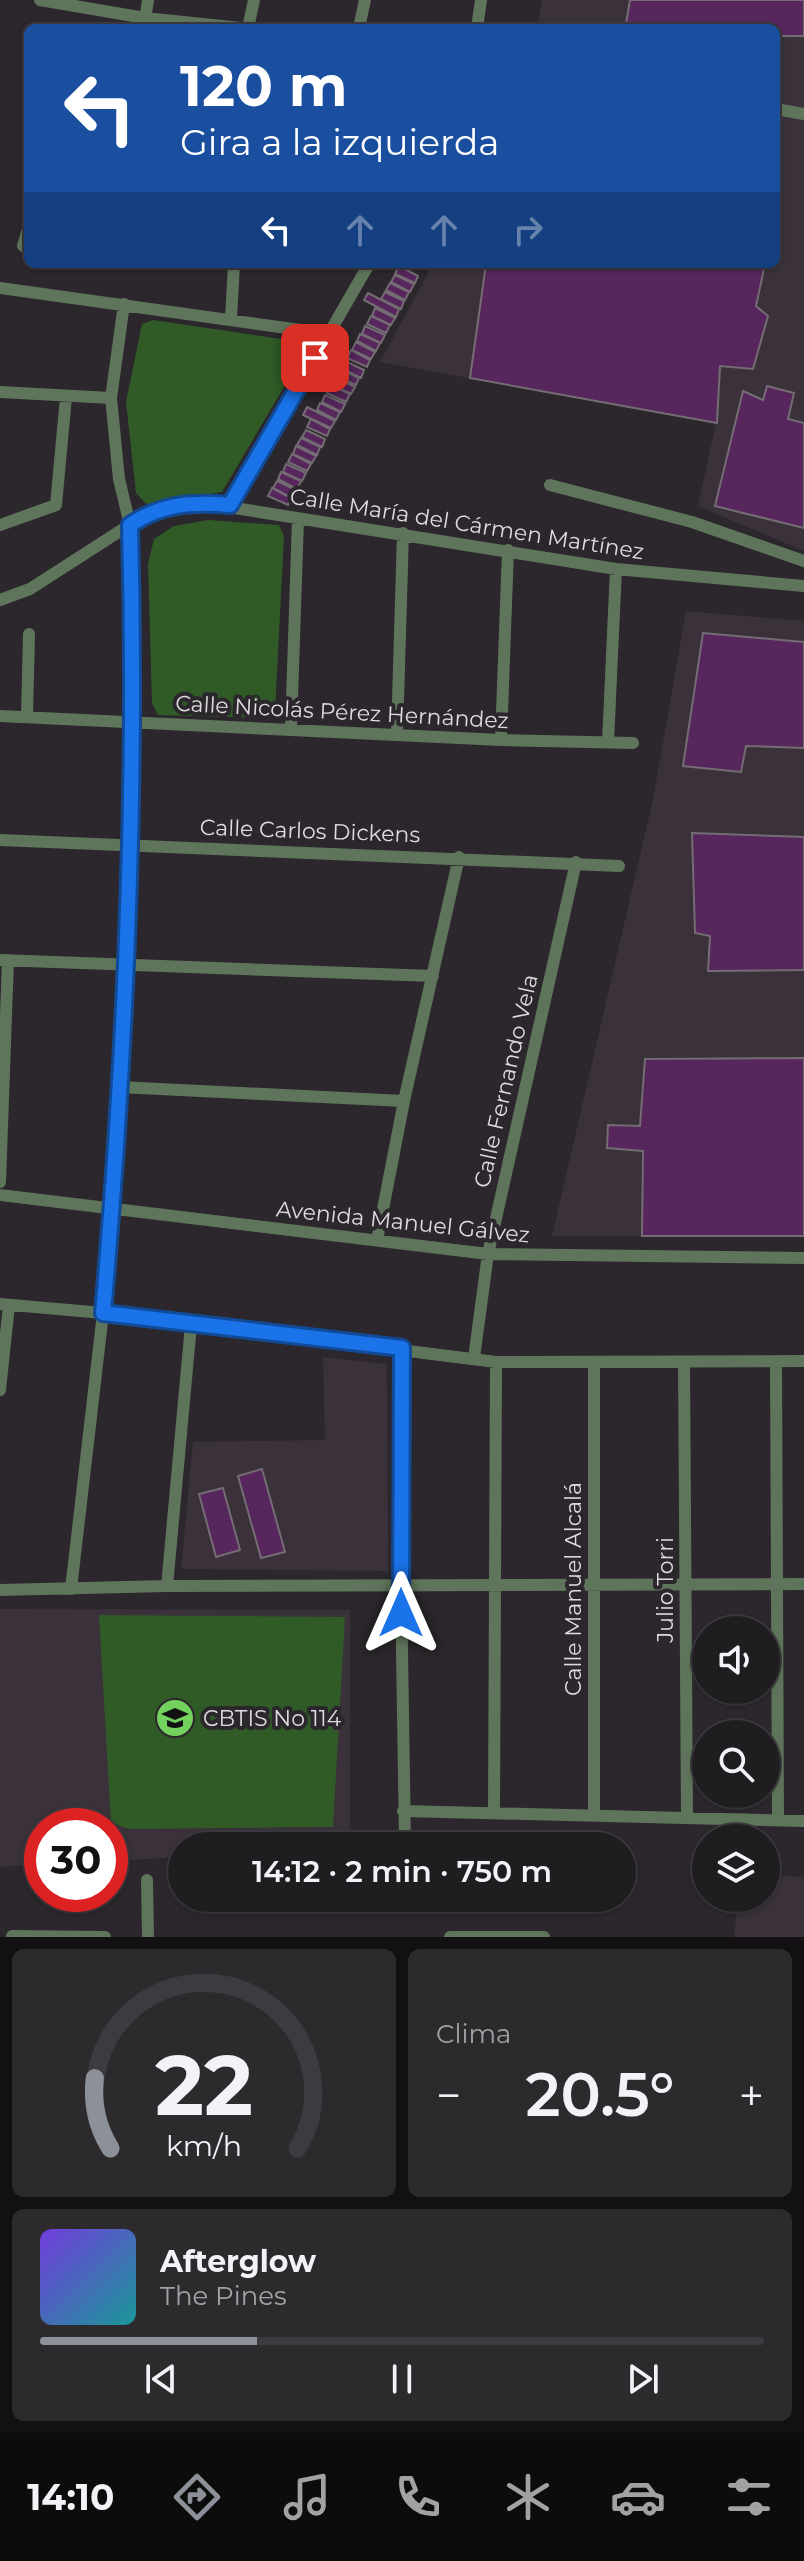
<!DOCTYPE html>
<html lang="es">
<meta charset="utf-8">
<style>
:root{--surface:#201d21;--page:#2d2a2e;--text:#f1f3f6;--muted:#a2a2a5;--line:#3d3b3f;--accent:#8c9099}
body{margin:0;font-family:Montserrat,sans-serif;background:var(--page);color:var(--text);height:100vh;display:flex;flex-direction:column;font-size:30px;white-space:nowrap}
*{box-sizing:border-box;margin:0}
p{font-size:26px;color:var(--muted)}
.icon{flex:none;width:44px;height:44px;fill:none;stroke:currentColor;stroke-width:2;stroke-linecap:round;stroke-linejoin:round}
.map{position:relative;height:1937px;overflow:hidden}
.panel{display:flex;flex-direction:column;gap:12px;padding:12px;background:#121012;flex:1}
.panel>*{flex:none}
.banner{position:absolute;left:24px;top:24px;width:756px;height:244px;border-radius:12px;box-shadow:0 2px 6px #0004,0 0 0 2px var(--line);background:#1a4fa0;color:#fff;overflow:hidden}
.fabs{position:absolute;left:692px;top:1616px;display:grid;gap:16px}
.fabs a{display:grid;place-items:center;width:88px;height:88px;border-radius:50%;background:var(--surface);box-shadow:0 2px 6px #0004,0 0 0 2px var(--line);font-size:40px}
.speed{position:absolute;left:24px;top:1808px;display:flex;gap:16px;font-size:40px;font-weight:700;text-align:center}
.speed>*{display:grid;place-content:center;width:104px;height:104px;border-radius:50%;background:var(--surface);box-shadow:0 2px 6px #0004,0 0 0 2px var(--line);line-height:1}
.speed .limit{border:12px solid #d22;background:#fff;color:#111}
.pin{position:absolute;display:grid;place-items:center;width:68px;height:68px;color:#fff;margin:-34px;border-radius:16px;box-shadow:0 4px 12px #0006}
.me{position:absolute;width:88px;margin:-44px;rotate:0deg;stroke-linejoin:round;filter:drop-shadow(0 0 6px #0008)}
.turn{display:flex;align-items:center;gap:28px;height:168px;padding:0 24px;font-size:36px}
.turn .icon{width:104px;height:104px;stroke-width:2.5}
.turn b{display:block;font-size:56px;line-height:68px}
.lanes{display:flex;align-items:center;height:76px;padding:0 24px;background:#0003;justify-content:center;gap:40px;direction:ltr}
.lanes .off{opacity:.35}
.big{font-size:60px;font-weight:600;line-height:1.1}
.panel .card{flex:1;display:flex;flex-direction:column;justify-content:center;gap:12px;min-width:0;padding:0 28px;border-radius:12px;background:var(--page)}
.panel .dial{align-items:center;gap:0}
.dial svg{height:208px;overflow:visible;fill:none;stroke:var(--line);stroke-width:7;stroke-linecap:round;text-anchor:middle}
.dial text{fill:var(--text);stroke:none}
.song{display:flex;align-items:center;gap:24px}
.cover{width:96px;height:96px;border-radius:12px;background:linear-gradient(135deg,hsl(260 70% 55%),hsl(180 70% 35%))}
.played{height:8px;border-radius:4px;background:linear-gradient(90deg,var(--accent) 30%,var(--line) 30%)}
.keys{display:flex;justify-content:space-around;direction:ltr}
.heat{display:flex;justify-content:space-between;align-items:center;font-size:44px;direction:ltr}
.panel .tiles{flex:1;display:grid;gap:12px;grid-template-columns:1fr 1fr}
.card:last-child{grid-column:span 2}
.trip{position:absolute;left:168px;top:1832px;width:468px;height:80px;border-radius:40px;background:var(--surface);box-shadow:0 2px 6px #0004,0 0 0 2px var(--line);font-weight:600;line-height:80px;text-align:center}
.tabs{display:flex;height:128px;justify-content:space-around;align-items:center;background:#0d0c0d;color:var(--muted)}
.tabs .icon{width:56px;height:56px}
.tabs .on{color:var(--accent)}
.tabs b{font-size:36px;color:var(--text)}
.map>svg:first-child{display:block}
.built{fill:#3a313b}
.green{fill:#305b27}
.building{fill:#57265d;stroke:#736d73;stroke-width:2}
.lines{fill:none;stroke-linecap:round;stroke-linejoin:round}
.minor{stroke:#5f755b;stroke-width:12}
.route-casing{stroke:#114b97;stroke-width:20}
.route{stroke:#1a73e8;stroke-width:14}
.labels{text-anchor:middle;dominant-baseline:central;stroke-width:8;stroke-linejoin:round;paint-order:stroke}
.street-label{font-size:22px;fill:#dedbde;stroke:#2b272c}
.poi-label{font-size:22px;fill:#dedbde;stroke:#2b272c;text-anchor:start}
</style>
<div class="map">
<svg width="804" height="1937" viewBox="0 0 804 1937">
<rect width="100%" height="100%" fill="#2b272c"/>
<path class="built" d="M542 0H804V551L698 506 716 423 380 362 433 264H776V28H537Z
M686 611 804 621V1236H552L653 799Z
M323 1357 387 1364 388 1571 181 1569 193 1442 325 1440Z
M0 1609 350 1610V1846H182V1857L110 1861V1826H42V1864L0 1867Z
M766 1875 804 1877V1937H734L738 1898H766Z"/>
<path class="green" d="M153 320 294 341C303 349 301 355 297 365L222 492 146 504 136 493 126 402 142 324Z
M208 520 279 525 284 536 275 711 269 718 158 715 152 703 148 564 154 539 174 526Z
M99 1615 345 1617 333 1827 129 1829 111 1823Z"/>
<path class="building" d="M630 0H804V36H780L777 52 776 28H646L626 24Z
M486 264H765L756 306 768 316 753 369 720 366 717 423 470 378Z
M399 266 418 276 415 283 395 274Z
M395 275 414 284 410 292 391 282Z
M390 283 409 292 405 300 386 290Z
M385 292 404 301 401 309 381 299Z
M368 293 399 309 396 317 364 300Z
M375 308 395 318 391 325 372 316Z
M371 316 390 325 386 333 367 324Z
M365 326 385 335 381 343 362 334Z
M360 334 380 343 376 351 357 341Z
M356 342 375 352 371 359 352 350Z
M351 350 370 360 367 367 347 358Z
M345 361 364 370 361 378 341 368Z
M340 369 359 378 356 385 336 376Z
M335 377 355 387 351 394 332 385Z
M331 385 350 394 346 402 327 393Z
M767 386 794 393 788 419 804 423V528L715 506 743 391 763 400Z
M325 395 345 404 341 412 322 402Z
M320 403 340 412 336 420 317 410Z
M307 407 335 421 331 428 303 415Z
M311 419 330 429 327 436 307 427Z
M306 430 325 439 322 447 302 437Z
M301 438 320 447 317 455 297 445Z
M296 446 316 456 312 463 293 454Z
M292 454 311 464 307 471 288 462Z
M286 464 306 473 302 481 283 472Z
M281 472 301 481 297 489 278 479Z
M277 481 296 490 292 498 273 488Z
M272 488 291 498 288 505 268 496Z
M703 633 804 642V748L746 746 741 772 683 766Z
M692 833 804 837V970L708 971 710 936 695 933Z
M804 1058V1236H642L643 1151 607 1148 608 1125 640 1126 645 1059Z
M262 1469 285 1552 261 1558 238 1476Z
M223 1488 240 1550 216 1557 199 1494Z"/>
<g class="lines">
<path class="minor" d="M40 0 145 18 241 28
M144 28 148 0
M248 28 254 0
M359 28 365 0
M477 28 481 0
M776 109 804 114
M23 246 28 229
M0 288 329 334
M231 319 234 264
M0 392 111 398
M550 485 692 522 804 561
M230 505 369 264
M0 525 56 505 66 397
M0 600 30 589 148 513 197 502 616 569 804 586
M0 716 501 740 633 743
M27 717 29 634
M291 729 298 519
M397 734 403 533
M501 740 508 550
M608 742 616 569
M0 840 619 866
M0 960 433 976
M119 1087 404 1101
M0 1182 8 960
M0 1195 488 1254 804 1258
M377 1240 404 1101 459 857
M0 1304 103 1313 496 1362 804 1361
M402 1348 401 1585 405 1841
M474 1358 488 1254 576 862
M776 1361 778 1820
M684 1362 687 1818
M0 1390 9 1305
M167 1586 191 1325
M71 1589 103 1313 119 1087 130 844V525L119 479 111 398 124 304
M0 1590 167 1586 804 1584
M403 1811 804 1821
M494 1813 496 1362
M594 1816V1362
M147 1880 148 1937
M12 1936 105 1937
M450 1937H544"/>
</g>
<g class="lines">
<defs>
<path id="route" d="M315 358 230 505C193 502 162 503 130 525 137 787 126 1051 103 1313L402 1348 401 1613"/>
</defs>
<use href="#route" class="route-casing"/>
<use href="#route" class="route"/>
</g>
<defs>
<symbol id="school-disc" viewBox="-11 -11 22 22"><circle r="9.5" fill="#72d25d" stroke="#2b272c"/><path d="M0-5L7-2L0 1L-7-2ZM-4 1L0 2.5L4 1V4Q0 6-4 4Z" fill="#111"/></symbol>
</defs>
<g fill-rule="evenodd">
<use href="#school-disc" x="153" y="1696" width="44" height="44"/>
</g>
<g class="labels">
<g class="street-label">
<text transform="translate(467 524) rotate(9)">Calle María del Cármen Martínez</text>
<text transform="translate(342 712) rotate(3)">Calle Nicolás Pérez Hernández</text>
<text transform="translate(310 831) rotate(2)">Calle Carlos Dickens</text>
<text transform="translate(506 1081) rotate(-77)">Calle Fernando Vela</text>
<text transform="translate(403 1222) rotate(6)">Avenida Manuel Gálvez</text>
<text transform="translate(573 1589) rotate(-90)">Calle Manuel Alcalá</text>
<text transform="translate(665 1590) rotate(-90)">Julio Torri</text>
</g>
<g class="poi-label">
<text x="203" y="1718">CBTIS No 114</text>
</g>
</g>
</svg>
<div class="fabs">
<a><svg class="icon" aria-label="sound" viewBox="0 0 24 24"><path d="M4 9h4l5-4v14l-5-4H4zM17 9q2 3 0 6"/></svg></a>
<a><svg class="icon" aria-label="search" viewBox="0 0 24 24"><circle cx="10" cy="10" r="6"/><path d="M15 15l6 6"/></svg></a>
<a><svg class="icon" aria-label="layers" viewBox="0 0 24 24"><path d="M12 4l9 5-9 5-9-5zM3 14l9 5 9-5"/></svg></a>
</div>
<div class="speed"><div class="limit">30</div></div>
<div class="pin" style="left:315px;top:358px;background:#d93025"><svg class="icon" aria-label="arrive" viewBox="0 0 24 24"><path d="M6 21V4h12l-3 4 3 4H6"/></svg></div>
<svg class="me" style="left:401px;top:1613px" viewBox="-20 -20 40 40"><path d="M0-17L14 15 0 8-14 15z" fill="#1a73e8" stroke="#fff" stroke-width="4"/></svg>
<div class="trip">14:12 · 2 min · 750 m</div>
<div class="banner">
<div class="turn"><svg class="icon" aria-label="left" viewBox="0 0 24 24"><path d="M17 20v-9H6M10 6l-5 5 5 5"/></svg><div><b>120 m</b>Gira a la izquierda</div></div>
<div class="lanes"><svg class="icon" aria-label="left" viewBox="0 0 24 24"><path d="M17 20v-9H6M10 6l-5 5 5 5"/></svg><svg class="icon off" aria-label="ahead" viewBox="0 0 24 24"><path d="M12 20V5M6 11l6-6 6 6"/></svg><svg class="icon off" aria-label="ahead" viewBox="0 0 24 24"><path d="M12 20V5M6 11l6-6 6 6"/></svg><svg class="icon off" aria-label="right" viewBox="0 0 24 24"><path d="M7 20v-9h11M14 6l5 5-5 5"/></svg></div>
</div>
</div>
<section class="panel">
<div class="tiles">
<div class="card dial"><svg viewBox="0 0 100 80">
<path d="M14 69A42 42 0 1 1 86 69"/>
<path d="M14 69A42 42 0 0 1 8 42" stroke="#8c9099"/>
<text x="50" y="56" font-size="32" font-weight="700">22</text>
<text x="50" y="72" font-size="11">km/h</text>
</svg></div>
<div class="card"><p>Clima</p>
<div class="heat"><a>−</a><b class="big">20.5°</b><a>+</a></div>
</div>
<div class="card">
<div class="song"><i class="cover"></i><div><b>Afterglow</b><p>The Pines</p></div></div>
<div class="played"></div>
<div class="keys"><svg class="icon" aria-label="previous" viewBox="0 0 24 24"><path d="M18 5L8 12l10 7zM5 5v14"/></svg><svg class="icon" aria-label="pause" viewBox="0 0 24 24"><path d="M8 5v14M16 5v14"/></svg><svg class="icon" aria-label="next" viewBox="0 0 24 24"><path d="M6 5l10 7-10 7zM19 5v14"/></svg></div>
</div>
</div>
</section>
<nav class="tabs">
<b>14:10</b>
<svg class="icon on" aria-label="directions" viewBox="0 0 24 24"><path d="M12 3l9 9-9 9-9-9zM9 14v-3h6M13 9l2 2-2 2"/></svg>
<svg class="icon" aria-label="music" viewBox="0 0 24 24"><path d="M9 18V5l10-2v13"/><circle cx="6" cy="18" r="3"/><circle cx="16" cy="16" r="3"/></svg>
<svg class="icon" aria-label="phone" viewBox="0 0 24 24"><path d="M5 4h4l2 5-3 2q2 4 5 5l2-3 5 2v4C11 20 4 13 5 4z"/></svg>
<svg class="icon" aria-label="climate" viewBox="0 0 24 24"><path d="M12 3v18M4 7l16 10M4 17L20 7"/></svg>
<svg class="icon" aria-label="car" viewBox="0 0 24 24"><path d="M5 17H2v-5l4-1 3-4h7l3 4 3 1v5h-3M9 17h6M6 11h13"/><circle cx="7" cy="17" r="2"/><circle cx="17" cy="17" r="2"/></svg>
<svg class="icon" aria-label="filters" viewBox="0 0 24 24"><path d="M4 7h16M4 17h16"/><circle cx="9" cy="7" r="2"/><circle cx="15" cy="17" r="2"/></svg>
</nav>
